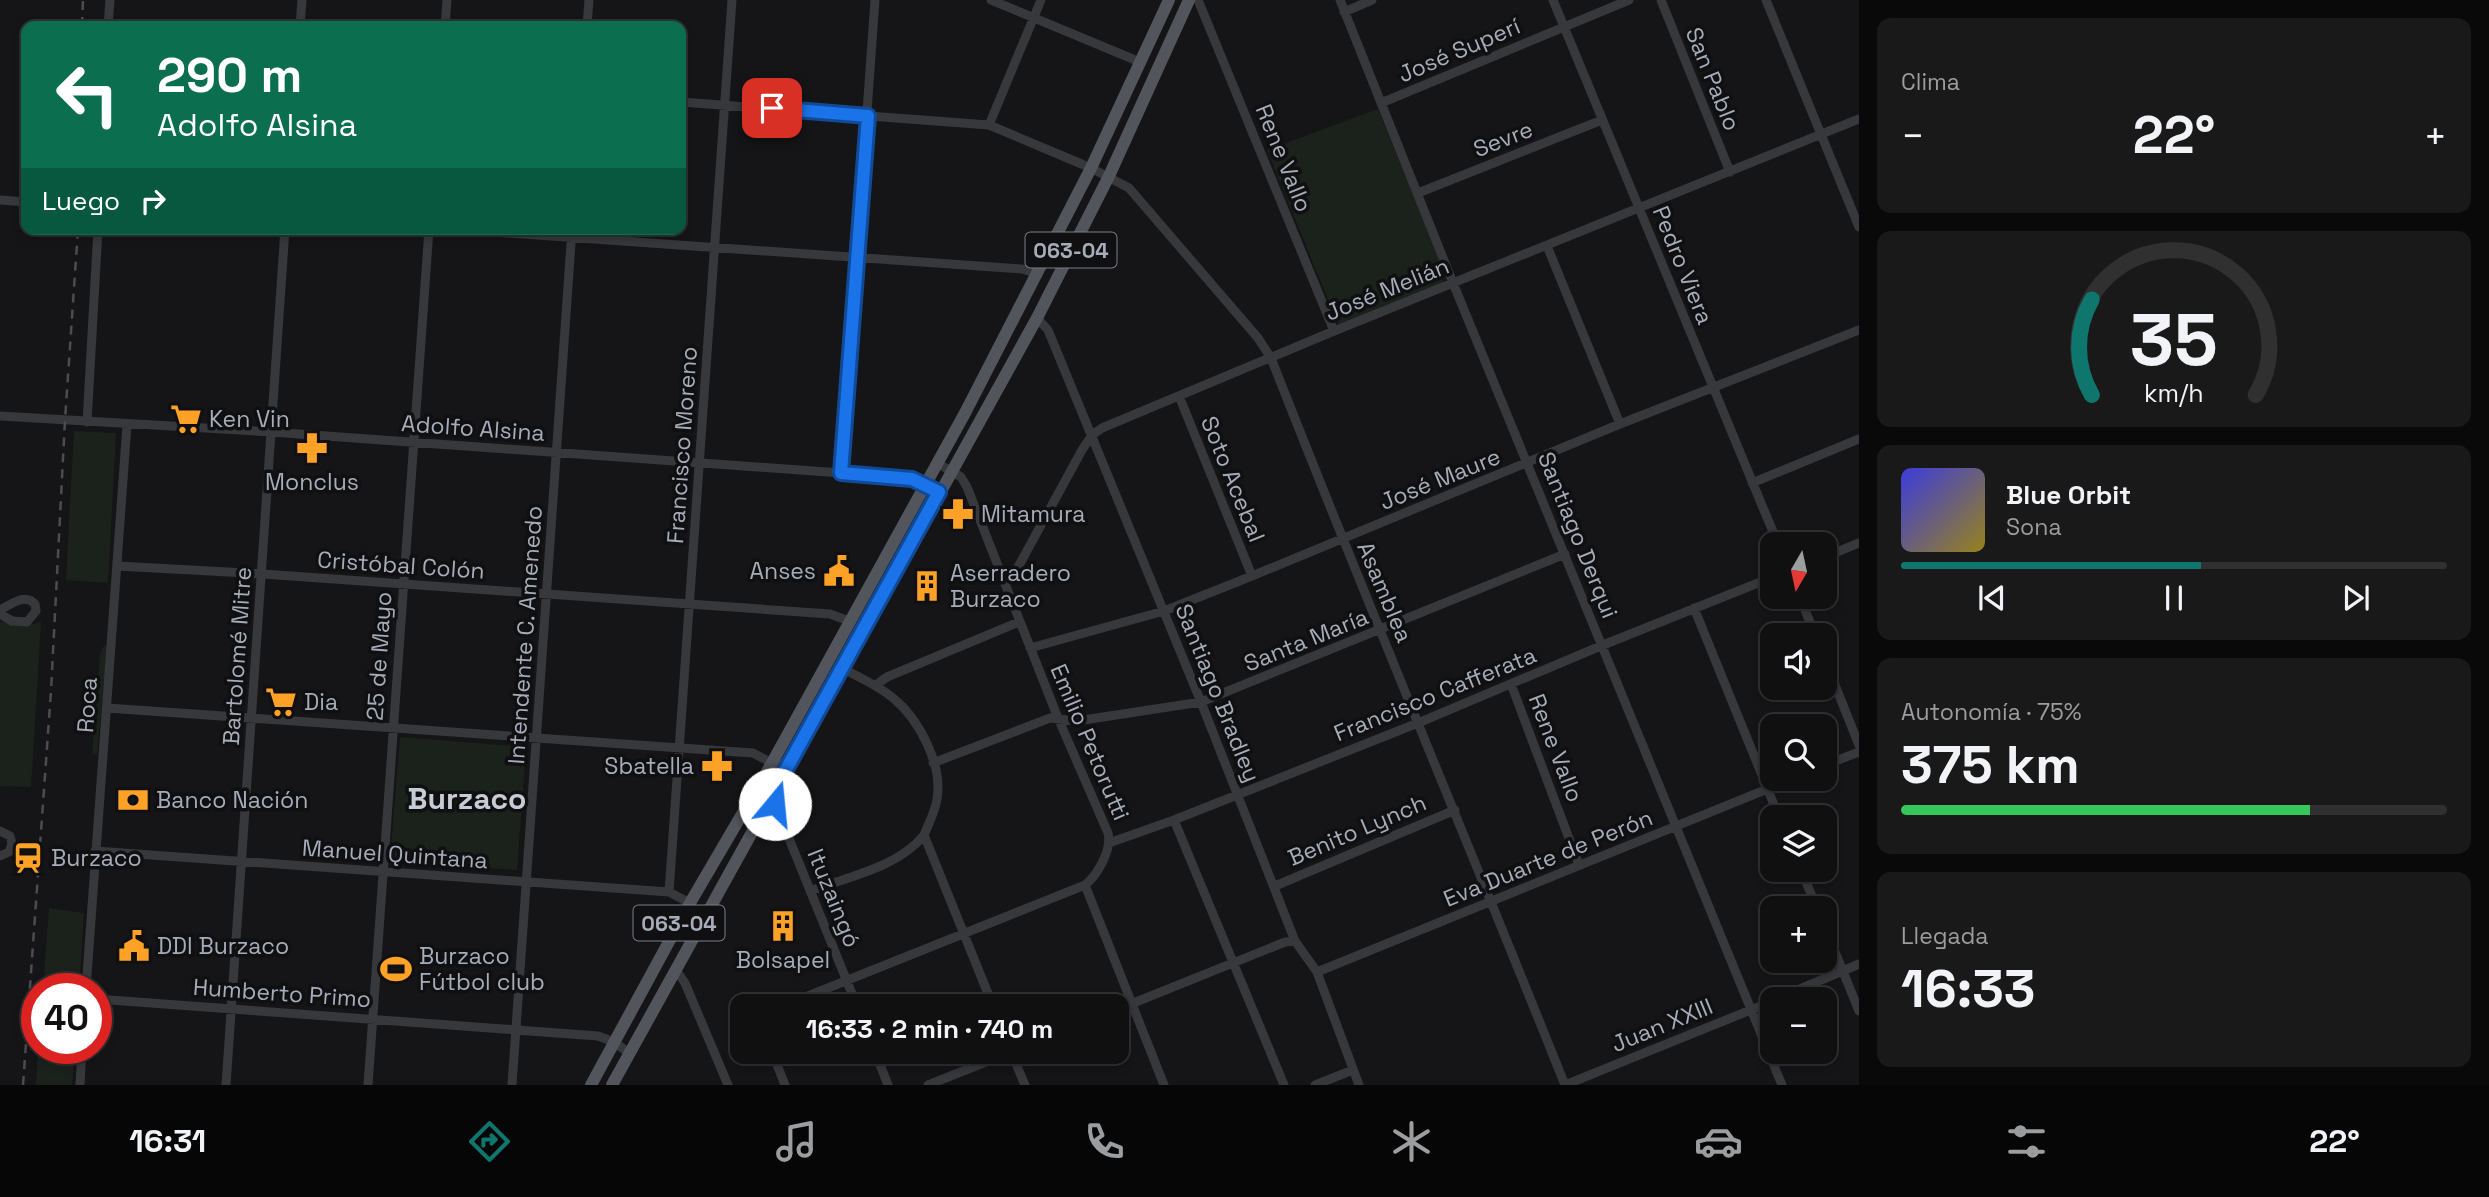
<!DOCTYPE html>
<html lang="es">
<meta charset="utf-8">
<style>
:root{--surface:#101011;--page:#19191a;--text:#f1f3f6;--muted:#9c9d9f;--line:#303031;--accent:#0f766e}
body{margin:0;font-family:"Space Grotesk",sans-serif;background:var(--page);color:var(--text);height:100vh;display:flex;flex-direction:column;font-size:26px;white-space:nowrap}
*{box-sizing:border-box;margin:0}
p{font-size:23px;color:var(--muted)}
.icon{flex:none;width:38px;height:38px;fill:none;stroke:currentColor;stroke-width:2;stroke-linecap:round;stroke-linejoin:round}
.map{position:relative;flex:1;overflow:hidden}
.panel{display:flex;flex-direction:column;gap:18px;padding:18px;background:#090909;width:630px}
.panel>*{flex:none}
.hud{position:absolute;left:21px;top:21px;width:665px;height:214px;border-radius:14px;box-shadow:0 4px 10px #0003,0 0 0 2px var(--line);background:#0b6e4f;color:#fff;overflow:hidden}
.needle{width:46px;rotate:189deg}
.controls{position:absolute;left:1760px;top:532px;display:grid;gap:14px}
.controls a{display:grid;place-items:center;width:77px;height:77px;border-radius:14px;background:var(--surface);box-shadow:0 4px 10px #0003,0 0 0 2px var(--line);font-size:35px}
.speed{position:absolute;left:21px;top:973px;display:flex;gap:14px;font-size:35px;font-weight:700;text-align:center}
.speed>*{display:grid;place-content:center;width:91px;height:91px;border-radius:50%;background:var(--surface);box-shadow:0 4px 10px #0003,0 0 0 2px var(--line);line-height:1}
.speed .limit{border:10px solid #d22;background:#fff;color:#111}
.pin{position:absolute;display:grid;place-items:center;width:60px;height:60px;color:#fff;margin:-30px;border-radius:14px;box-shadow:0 4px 10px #0006}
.me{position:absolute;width:77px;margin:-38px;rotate:17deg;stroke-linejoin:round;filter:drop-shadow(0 0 5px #0008)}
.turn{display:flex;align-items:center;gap:24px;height:147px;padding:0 21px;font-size:32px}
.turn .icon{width:91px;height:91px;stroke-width:2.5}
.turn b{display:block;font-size:49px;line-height:60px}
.then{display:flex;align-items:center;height:66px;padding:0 21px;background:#0003;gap:14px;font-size:26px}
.big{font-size:52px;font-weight:700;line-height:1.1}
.panel .card{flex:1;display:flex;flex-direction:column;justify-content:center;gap:10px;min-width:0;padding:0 24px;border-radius:14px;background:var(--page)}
.panel .dial{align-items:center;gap:0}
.dial svg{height:182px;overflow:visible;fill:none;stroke:var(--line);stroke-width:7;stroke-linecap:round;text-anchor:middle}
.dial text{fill:var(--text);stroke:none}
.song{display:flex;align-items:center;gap:21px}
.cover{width:84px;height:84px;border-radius:10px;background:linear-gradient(135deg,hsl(240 70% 55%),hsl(50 70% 35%))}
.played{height:7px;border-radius:4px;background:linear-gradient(90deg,var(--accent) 55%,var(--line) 55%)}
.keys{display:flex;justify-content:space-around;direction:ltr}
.heat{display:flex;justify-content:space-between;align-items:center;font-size:38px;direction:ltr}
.charge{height:10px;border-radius:5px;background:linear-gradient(90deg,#34c759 75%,var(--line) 0)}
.trip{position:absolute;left:730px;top:994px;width:399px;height:70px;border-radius:14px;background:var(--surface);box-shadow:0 4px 10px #0003,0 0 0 2px var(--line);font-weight:700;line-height:70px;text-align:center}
.tabs{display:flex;height:112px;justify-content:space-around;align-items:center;background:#060607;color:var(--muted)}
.tabs .icon{width:49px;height:49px}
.tabs .current{color:var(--accent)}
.tabs b{font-size:32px;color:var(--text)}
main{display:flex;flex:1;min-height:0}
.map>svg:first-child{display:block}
.green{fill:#1b221b}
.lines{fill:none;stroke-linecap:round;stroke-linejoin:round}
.minor{stroke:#36383c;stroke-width:9}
.major{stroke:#52555c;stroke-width:12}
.rail{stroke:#494c52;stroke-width:2.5;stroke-dasharray:9 7;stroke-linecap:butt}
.route-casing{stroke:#114b97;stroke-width:18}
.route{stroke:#1a73e8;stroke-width:12}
.labels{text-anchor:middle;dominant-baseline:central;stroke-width:7;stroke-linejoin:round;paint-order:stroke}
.shield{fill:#101012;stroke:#797e86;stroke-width:2}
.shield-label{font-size:21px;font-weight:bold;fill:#a6adb8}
.street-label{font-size:23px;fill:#a6adb8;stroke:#101012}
.poi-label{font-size:23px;fill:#a6adb8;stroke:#101012;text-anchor:start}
.district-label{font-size:30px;font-weight:bold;fill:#c7ccd4;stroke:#101012}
</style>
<main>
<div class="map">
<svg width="1859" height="1085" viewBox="0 0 1859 1085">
<rect width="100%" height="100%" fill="#151517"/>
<path class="green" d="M1378 109 1446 276 1442 283 1338 324 1267 150Z
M74 431 116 433 108 583 66 580Z
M6 621 30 625 41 622 31 787 0 786V623Z
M104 645 107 646 97 755 92 754 100 655Z
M400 737 526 747 517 870 390 860Z
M49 908 84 913 79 989H43Z
M38 1048H75L72 1085H36Z"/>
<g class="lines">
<path class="minor" d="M991 0 1140 62
M1198 0 1334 331
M1340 0 1453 283 1782 1085
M1553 0 1778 544
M1661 0 1730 172
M1766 0 1859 227
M1344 12 1372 0
M108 26 110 0
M300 26 302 0
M445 26 447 0
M587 26 589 0
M681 102 989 125 1091 168 1129 188 1258 338 1271 358C1366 601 1468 842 1565 1085
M1381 103 1629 0
M989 125 1041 0
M1418 193 1602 120
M0 200 26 202
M451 229 1022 269 1038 274
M1547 246 1620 424
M1037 318 1048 330 1201 702 1295 941 1317 972 1359 1085
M1179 396 1252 576
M0 416 271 432 841 473 912 479 939 492
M87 422 98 229
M937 463 961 477 967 487 1058 718 1108 833C1112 849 1098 875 1085 885L1164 1085
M841 473 875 0
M1752 483 1859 439
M1825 557 1859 543
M117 566 263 574 830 614 849 621
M1003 580 1012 575 1017 569 1082 450 1092 435 1102 428 1334 331 1859 119
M1800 597 1815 635
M1694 608 1779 817
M0 610C12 604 25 593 35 604L36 611 27 622 12 621 0 614
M1030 648 1164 611 1252 576 1620 424 1859 330
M1825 660 1859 745
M841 668C859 677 877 685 893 698 919 719 943 765 937 799 935 812 929 823 924 835L993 1006
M1511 684 1579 865
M876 685 887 677 1019 622
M107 708 753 753 772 763 789 764
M933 763 1050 718 1077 721 1201 702 1565 554
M772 765 775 804 857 1006
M1825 765 1859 752
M1174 820 1284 1085
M0 831 10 836 12 844 9 852 0 856
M1109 843 1174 820 1418 723 1603 645 1773 577
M95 851 669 892 690 903
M1801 870 1817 908
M1275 886 1455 810
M810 891C847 877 899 867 924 835
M669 892 732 0
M1825 927 1859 1011
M676 970 685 983 728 1085
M1317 972 1792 779
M86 989 127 425
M96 999 598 1036 614 1042 629 1053
M1776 999 1859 964
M783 1006 1085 885
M1116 1010 1285 942 1295 941
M772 1052 785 1085
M875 1052 888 1085
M1011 1052 1025 1085
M80 1085 82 1048
M226 1085 285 229
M368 1085 429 229
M512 1085 572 229
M928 1085 1011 1052
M1315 1085 1353 1070
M1565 1085 1773 1001"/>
<path class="major" d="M591 1085 690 903 772 763 965 413 1091 168 1169 0
M612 1085 1037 318 1109 176 1189 0"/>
<path class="rail" d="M82 26 83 0
M23 1085 51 691 65 420 78 229"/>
</g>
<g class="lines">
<defs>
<path id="route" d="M772 108 868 116 841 473 912 479 939 492 789 764 772 795 775 804"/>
</defs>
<use href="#route" class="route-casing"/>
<use href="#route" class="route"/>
</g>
<defs>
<symbol id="supermarket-bare" viewBox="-9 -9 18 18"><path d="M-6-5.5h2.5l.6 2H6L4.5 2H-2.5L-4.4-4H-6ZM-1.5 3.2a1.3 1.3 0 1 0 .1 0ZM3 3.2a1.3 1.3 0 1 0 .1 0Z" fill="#fea127" stroke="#101012" stroke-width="2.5" paint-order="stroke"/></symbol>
<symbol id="pharmacy-bare" viewBox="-9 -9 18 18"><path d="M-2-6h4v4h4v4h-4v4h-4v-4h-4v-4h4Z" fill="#fea127" stroke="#101012" stroke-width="2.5" paint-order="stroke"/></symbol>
<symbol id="civic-bare" viewBox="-9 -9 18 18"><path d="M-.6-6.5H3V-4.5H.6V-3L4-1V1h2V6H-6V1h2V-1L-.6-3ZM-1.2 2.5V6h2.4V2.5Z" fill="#fea127" stroke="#101012" stroke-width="2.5" paint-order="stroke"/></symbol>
<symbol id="building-bare" viewBox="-9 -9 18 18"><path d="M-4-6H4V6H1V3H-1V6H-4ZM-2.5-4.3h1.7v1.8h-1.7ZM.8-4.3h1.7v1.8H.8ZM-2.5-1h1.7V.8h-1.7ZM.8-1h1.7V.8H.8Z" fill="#fea127" stroke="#101012" stroke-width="2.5" paint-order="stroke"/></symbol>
<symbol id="bank-bare" viewBox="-9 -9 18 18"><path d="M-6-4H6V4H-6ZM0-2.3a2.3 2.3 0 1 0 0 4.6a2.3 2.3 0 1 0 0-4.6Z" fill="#fea127" stroke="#101012" stroke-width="2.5" paint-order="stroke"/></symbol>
<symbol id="station-bare" viewBox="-9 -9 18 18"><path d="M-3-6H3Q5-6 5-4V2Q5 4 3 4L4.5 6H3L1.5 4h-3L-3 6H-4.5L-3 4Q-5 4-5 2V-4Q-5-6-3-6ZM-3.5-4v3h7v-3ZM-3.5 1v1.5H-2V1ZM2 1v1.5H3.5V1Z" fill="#fea127" stroke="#101012" stroke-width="2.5" paint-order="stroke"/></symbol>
<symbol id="stadium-bare" viewBox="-9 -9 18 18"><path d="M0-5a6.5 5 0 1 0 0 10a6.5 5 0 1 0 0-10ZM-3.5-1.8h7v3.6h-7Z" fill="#fea127" stroke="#101012" stroke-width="2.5" paint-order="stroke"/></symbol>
</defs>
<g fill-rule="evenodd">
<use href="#supermarket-bare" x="164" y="397" width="44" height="44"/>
<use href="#pharmacy-bare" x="290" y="426" width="44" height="44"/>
<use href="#pharmacy-bare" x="936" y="492" width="44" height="44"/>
<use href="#civic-bare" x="817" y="549" width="44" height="44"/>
<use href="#building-bare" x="905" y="564" width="44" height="44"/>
<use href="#supermarket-bare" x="259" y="680" width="44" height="44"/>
<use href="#pharmacy-bare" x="695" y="744" width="44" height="44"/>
<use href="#bank-bare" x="111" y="778" width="44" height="44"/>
<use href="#station-bare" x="6" y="836" width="44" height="44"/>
<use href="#building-bare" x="761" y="904" width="44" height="44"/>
<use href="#civic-bare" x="112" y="924" width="44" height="44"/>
<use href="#stadium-bare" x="374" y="947" width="44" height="44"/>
</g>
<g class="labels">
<g class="shield">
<rect x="1025.5" y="232.5" width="91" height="35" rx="5"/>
<rect x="633.5" y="905.5" width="91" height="35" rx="5"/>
</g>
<g class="shield-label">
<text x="1071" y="250">063-04</text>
<text x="679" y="923">063-04</text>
</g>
<g class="street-label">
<text transform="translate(1459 50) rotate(-23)">José Superí</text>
<text transform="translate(1713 79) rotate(68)">San Pablo</text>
<text transform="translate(1503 139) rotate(-21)">Sevre</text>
<text transform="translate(1284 158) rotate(68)">Rene Vallo</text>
<text transform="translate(1683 265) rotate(68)">Pedro Viera</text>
<text transform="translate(1387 289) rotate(-22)">José Melián</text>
<text transform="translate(473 428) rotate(4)">Adolfo Alsina</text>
<text transform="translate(682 445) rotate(-86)">Francisco Moreno</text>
<text transform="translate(1233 479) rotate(68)">Soto Acebal</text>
<text transform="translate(1440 479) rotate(-22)">José Maure</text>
<text transform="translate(1578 535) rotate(68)">Santiago Derqui</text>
<text transform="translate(401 565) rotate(4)">Cristóbal Colón</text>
<text transform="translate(1385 592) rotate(67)">Asamblea</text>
<text transform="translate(525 635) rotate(-86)">Intendente C. Amenedo</text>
<text transform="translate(1306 640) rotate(-22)">Santa María</text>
<text transform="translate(237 656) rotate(-86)">Bartolomé Mitre</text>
<text transform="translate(379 656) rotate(-86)">25 de Mayo</text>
<text transform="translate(1218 693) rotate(68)">Santiago Bradley</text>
<text transform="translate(1435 694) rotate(-22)">Francisco Cafferata</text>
<text transform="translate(87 705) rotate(-86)">Roca</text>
<text transform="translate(1090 742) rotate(67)">Emilio Petorutti</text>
<text transform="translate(1556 748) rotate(69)">Rene Vallo</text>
<text transform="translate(1357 830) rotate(-23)">Benito Lynch</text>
<text transform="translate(395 854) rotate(4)">Manuel Quintana</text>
<text transform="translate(1548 858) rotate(-22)">Eva Duarte de Perón</text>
<text transform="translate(834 898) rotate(68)">Ituzaingó</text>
<text transform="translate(282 993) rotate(4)">Humberto Primo</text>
<text transform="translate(1662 1025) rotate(-22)">Juan XXIII</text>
</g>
<g class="poi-label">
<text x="209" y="419">Ken Vin</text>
<text x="312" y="482" text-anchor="middle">Monclus</text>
<text x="981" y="514">Mitamura</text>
<text x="816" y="571" text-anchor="end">Anses</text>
<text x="950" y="573">Aserradero<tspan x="950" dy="26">Burzaco</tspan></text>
<text x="304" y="702">Dia</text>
<text x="694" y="766" text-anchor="end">Sbatella</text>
<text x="156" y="800">Banco Nación</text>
<text x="51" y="858">Burzaco</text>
<text x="157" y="946">DDI Burzaco</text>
<text x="419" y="956">Burzaco<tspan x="419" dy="26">Fútbol club</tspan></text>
<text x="783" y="960" text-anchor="middle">Bolsapel</text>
</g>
<g class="district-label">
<text x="467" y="798">Burzaco</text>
</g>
</g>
</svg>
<div class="controls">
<a><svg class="needle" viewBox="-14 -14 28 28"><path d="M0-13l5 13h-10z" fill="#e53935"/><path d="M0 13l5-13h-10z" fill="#9c9d9f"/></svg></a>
<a><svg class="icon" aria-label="sound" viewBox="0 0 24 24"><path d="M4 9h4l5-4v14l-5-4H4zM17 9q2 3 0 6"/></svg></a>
<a><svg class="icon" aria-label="search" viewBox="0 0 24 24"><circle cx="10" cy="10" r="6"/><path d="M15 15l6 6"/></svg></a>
<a><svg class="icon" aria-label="layers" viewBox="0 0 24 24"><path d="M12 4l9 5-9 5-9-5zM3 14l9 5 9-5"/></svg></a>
<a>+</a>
<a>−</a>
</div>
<div class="speed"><div class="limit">40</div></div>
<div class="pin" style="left:772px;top:108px;background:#d93025"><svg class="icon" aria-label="arrive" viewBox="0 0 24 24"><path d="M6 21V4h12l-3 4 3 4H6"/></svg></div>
<svg class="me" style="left:775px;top:804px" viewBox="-20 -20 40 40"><circle r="19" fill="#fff"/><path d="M0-13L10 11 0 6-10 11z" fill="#1a73e8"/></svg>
<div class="trip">16:33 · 2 min · 740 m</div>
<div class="hud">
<div class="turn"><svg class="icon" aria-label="left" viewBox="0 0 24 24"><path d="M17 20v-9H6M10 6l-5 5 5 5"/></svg><div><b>290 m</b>Adolfo Alsina</div></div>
<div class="then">Luego<svg class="icon" aria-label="right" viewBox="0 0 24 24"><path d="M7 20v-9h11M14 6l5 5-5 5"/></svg></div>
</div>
</div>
<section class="panel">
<div class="card"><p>Clima</p>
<div class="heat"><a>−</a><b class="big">22°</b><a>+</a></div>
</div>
<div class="card dial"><svg viewBox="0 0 100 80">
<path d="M14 69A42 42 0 1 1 86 69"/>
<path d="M14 69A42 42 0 0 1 14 27" stroke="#0f766e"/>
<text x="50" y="56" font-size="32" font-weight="700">35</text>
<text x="50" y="72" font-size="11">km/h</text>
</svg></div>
<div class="card">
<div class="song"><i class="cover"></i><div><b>Blue Orbit</b><p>Sona</p></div></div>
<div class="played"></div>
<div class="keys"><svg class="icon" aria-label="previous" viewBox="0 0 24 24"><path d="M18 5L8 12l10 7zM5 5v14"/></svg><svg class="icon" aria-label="pause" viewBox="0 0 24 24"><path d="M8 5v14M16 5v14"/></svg><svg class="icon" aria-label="next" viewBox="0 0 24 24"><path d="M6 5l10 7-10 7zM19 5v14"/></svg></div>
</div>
<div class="card"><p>Autonomía · 75%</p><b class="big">375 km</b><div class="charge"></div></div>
<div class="card"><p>Llegada</p><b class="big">16:33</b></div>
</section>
</main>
<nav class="tabs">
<b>16:31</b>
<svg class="icon current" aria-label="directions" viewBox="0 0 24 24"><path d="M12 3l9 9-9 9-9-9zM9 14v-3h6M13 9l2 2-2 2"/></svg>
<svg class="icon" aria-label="music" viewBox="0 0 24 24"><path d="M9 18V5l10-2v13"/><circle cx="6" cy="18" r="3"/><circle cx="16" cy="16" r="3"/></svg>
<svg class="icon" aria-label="phone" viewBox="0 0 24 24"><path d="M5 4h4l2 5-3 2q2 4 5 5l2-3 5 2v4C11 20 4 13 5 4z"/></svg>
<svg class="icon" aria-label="climate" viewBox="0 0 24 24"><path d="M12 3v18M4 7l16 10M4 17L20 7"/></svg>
<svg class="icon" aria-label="car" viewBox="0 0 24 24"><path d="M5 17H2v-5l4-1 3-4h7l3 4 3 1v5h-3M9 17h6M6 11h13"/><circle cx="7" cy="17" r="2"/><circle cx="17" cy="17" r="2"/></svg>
<svg class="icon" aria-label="filters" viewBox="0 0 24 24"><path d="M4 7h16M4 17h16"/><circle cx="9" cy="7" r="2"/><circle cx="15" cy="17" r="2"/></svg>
<b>22°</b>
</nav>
